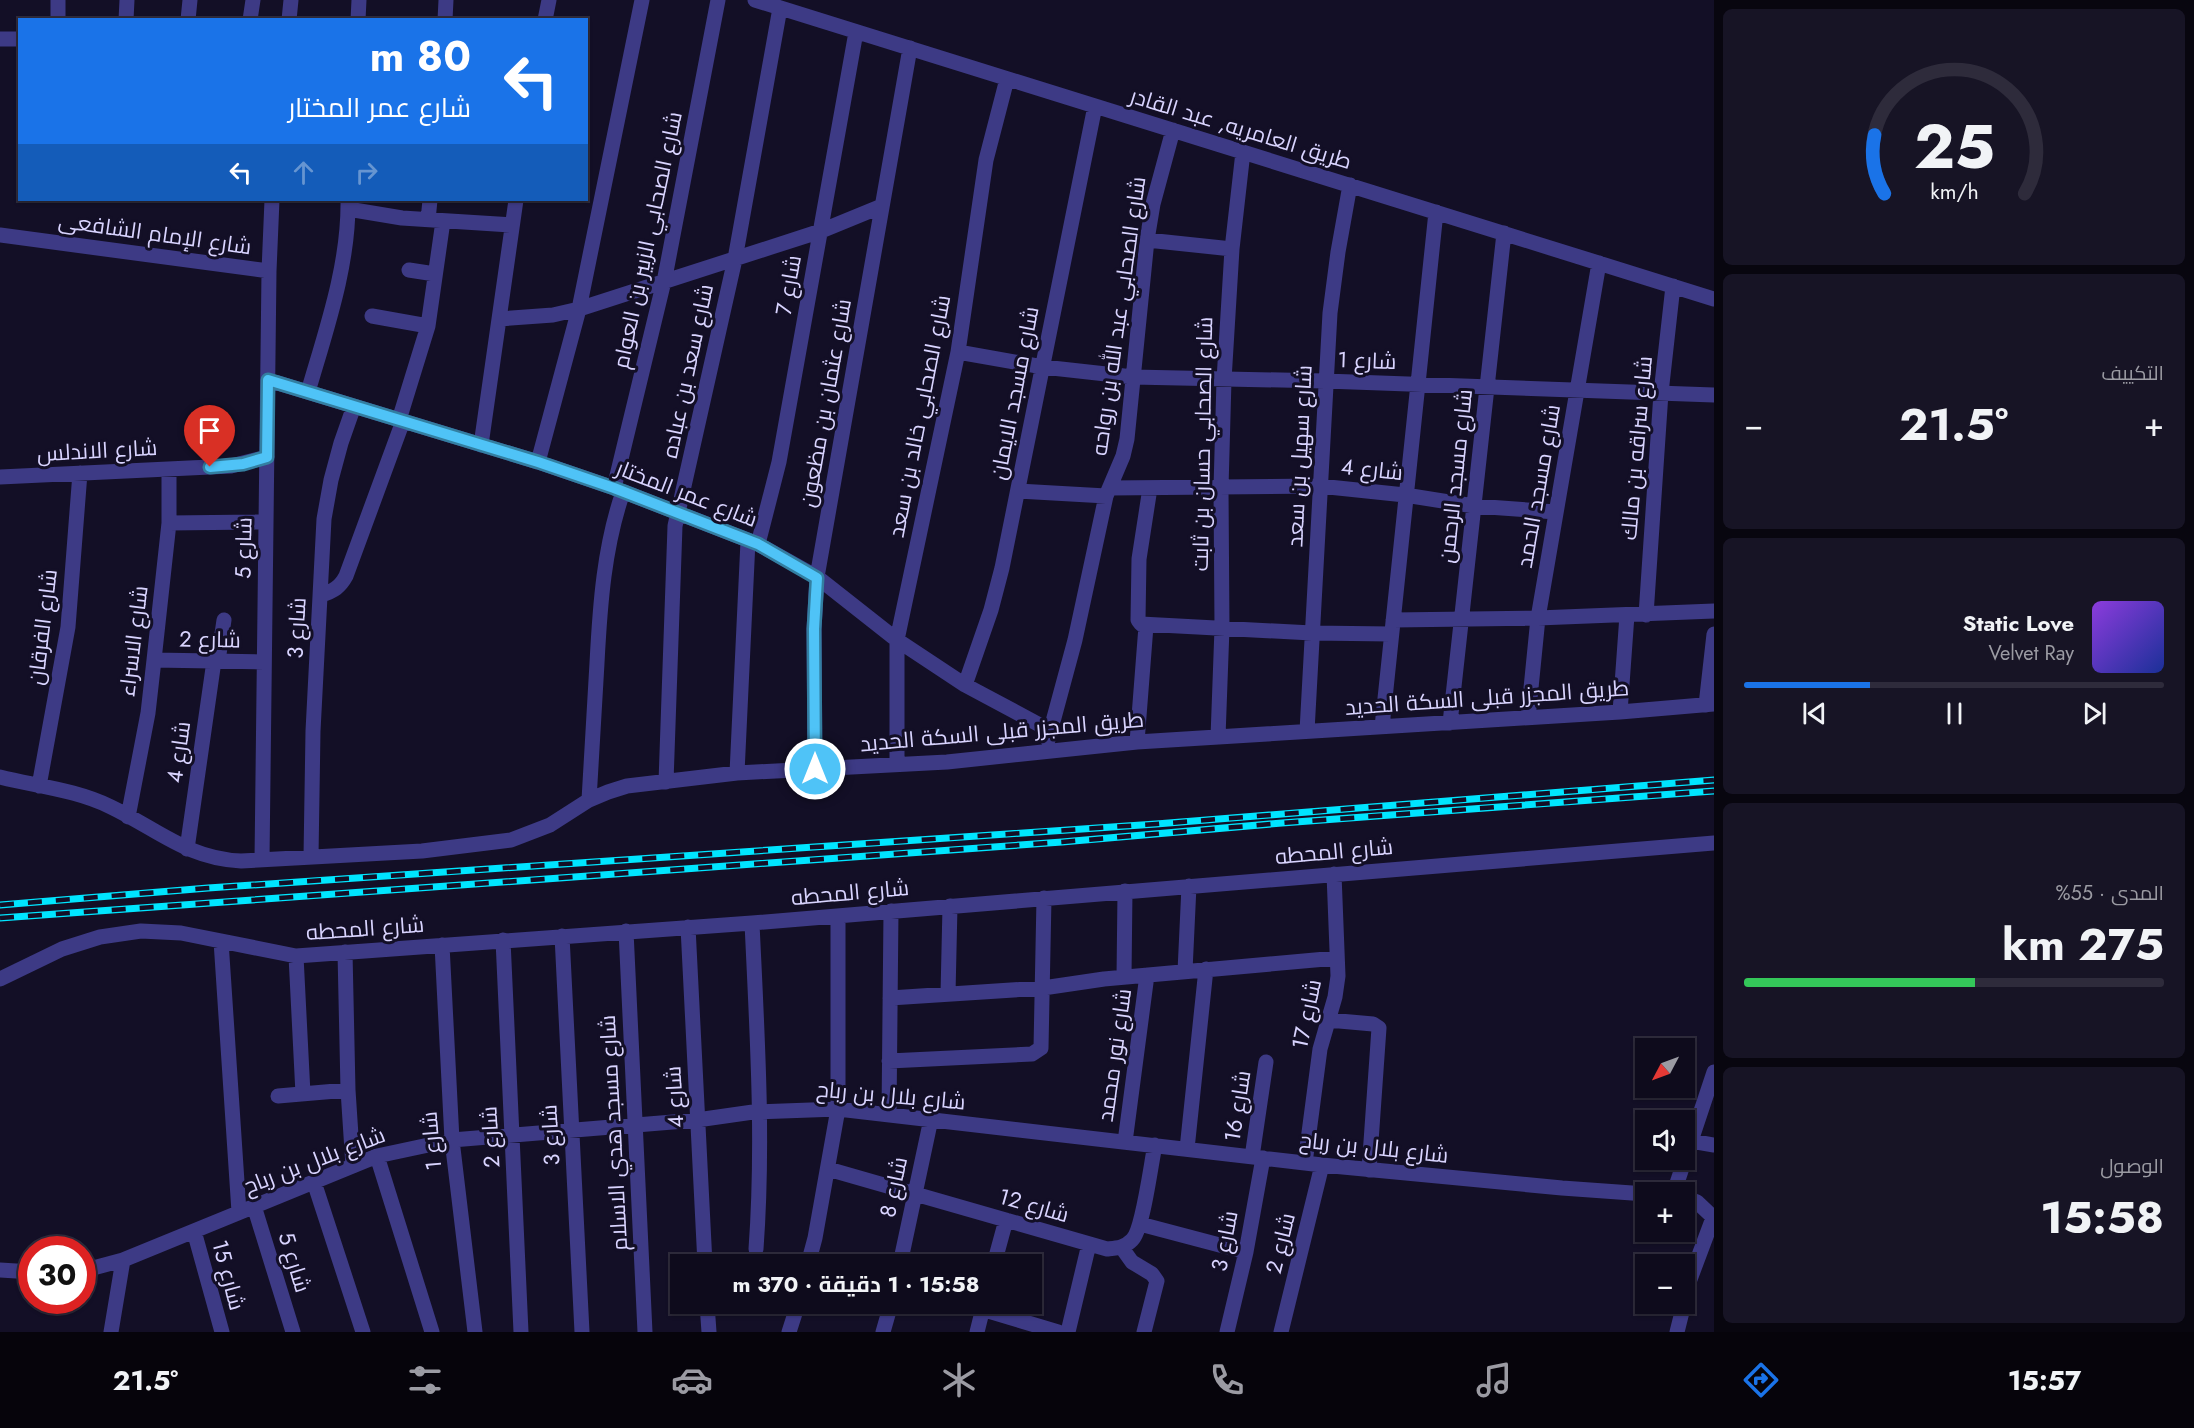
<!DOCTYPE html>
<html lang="ar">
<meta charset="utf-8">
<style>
:root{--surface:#0e0b1c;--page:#171425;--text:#f1f3f6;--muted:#9b9ba3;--line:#2e2b3b;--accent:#1a73e8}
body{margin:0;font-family:Jost,Cairo,sans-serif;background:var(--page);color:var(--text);direction:rtl;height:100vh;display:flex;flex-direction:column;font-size:22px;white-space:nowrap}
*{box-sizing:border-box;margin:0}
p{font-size:20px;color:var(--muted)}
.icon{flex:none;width:33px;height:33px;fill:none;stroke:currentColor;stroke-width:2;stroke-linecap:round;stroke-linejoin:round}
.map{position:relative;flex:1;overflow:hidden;direction:ltr}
.panel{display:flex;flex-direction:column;gap:9px;padding:9px;background:#08060f;width:480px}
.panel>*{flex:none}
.hud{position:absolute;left:18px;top:18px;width:570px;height:183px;border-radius:0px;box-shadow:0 2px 4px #0004,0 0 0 2px var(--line);direction:rtl;background:#1a73e8;color:#fff;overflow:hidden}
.needle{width:39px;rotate:229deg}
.buttons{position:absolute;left:1635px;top:1038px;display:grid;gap:12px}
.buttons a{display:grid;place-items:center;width:60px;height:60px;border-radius:0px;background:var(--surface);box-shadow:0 2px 4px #0004,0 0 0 2px var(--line);font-size:30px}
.speed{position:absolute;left:18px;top:1236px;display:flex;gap:12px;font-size:30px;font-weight:700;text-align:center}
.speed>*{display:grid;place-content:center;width:78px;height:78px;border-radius:50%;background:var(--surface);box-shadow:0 2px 4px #0004,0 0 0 2px var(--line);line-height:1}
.speed .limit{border:9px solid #d22;background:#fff;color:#111}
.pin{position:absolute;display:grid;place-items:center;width:51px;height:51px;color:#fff;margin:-62px -26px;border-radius:50% 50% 50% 0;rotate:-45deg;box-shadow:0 0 6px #0007}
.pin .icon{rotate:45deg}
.me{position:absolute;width:66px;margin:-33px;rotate:0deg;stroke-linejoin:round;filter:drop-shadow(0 0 4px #0008)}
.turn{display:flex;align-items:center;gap:21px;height:126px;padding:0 18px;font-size:27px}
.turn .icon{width:78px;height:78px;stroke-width:2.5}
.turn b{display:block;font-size:42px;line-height:51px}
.lanes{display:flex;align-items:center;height:57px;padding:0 18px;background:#0003;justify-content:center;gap:30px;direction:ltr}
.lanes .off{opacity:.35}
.big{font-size:45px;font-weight:700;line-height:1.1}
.panel .card{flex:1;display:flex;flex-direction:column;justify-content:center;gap:9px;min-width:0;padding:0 21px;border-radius:9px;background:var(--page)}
.panel .dial{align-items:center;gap:0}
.dial svg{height:156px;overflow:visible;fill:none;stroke:var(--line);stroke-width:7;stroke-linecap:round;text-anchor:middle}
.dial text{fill:var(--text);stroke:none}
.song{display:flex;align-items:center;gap:18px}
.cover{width:72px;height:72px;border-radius:9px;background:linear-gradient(135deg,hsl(270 70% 55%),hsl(230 70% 35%))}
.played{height:6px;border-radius:3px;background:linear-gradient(90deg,var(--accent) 30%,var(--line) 30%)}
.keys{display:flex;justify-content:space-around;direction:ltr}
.heat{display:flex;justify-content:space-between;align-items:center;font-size:33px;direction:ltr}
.charge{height:9px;border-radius:4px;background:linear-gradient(90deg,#34c759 55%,var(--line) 0)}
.trip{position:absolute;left:670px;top:1254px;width:372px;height:60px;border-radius:0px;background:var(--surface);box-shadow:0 2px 4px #0004,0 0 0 2px var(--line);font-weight:700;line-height:60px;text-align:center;direction:rtl}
.menu{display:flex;height:96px;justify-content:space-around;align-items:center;background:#06040b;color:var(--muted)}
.menu .icon{width:42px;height:42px}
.menu .on{color:var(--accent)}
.menu b{font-size:27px;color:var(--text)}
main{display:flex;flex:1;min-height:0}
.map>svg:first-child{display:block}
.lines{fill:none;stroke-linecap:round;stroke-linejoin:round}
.minor{stroke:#3d3a85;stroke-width:15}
.rail-casing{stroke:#00e5ff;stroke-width:7}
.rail{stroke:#130f26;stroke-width:4.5;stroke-dasharray:14;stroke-linecap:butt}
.route-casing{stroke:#337fa1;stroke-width:15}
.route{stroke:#4fc3f7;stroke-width:10}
.labels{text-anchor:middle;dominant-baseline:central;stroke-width:6;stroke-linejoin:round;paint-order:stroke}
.street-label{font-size:22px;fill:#d9d4ff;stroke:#130f26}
</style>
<main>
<section class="panel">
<div class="card dial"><svg viewBox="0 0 100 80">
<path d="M14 69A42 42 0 1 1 86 69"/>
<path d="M14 69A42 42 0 0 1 9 39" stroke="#1a73e8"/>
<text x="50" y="56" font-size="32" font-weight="700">25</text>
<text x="50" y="72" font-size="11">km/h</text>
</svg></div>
<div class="card"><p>التكييف</p>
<div class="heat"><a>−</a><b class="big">21.5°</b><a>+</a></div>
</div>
<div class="card">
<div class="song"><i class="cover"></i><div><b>Static Love</b><p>Velvet Ray</p></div></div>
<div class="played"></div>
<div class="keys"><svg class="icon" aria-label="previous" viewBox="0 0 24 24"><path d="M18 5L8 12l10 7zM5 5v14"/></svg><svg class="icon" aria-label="pause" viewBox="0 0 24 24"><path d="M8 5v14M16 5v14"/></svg><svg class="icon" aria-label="next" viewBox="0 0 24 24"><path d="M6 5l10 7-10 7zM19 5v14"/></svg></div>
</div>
<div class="card"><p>المدى · 55%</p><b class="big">275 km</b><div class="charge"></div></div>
<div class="card"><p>الوصول</p><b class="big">15:58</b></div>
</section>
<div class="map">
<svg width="1714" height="1332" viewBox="0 0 1714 1332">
<rect width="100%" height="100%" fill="#130f26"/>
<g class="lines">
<path class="minor" d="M755 0 1714 299
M58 20V0
M126 20 127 0
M188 20 190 0
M250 20 253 0
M289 20 291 0
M358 20 359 0
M445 20 446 0
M545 20 549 0
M0 39H20
M348 209 402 218 512 225
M428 220 430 200
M0 235 269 271
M1147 240 1232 249
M409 270 435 274
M372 316 428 326
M499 319 553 315 579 309 821 231 882 206
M958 352 1043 367 1133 377 1325 381 1714 395
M268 380 538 462 614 488 758 544 817 577 897 640 965 685 1051 731
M308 392C326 330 349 265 348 200
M399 420 428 326 443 221
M481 445 516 200
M538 462 579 309 642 0
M0 477 231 466 267 457
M614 488 665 277 718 0
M1110 488 1319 486 1405 495 1474 506 1556 512
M1150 488 1139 559 1138 620 1141 624 1312 633 1391 634
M1018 491 1106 496
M169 523 266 522
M758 544 779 462 856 32
M321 595C334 591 340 587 346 576L403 421
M1646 615 1661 393 1673 286
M1393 620 1538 618 1714 611
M154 660 264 662
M218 661 224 620
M965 685 991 610 1002 568 1095 106
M1706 705 1714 634
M1620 712 1627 615
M1528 718 1538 618 1599 263
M1450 723 1504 233
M1382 727 1436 212
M1307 731 1330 313 1338 252 1350 185
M1218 737 1222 628 1221 488 1224 380 1232 249 1243 152
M1048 740 1075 640 1106 496 1123 456 1127 439 1147 240 1153 204 1173 130
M1137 742 1146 626
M897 764V640L958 352 986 160 1007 79
M815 769 814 629 817 577 910 48
M737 773 748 541
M0 777C36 786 77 790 111 807 157 829 188 859 241 861L422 851 511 840 550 825 589 800 608 792 627 786 737 773 947 762 1137 742 1620 712 1714 704
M666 782 675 526 735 259 780 8
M39 786 68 627 80 473
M589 800C592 754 594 709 597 663 600 605 604 547 623 492
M128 817 148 713 154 660 169 523V469
M187 849 214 661
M311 857 313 731 324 519 331 480 341 443 354 406
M262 860 269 271 272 200
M752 923C757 1032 764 1140 756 1249
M688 927 705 1264
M626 931 645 1332
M562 936 582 1332
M503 940 521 1332
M221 941 239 1212
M442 945 452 1140 475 1332
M345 952 348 1090 353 1166
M296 956 303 1094
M1185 971 1189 886
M1124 977 1125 891
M0 979 62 949 100 937 141 931 181 933 296 956 752 923 1714 843
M948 994 950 906
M890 998 1043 988 1104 979 1337 958
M1328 1020 1373 1024 1379 1028 1369 1170
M889 1061 1032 1054 1041 1048 1044 898
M278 1096 348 1090
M889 1114 891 911
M1691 1141 1714 1145
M1125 1142 1147 975
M1187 1149 1206 969
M377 1156 432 1332
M1252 1157 1266 1062
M1305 1163 1320 1049 1335 997 1338 976 1334 874
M828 1169 1107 1249C1117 1248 1124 1248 1132 1240 1143 1230 1151 1163 1155 1145
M314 1182 363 1332
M1674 1192 1714 1072
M1684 1197 1697 1202 1714 1218
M254 1206 293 1332
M1140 1224 1246 1252
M194 1231 222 1332
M1122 1248 1132 1262 1152 1274 1157 1281 1144 1332
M808 1264 815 1238 838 1109V916
M900 1264 931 1119
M994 1264 1006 1220
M0 1270 32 1272
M82 1271 123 1260 377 1156 452 1140 697 1120 753 1112 838 1109 1322 1165 1562 1188 1646 1194
M1684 1301 1689 1282 1713 1218
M707 1304 709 1332
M965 1304 1058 1332
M111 1332 123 1260
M789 1332 798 1304
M883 1332 891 1304
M977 1332 984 1304
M1068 1332 1089 1244
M1227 1332 1246 1252 1263 1158
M1281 1332 1322 1165
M1677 1332 1684 1304"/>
<defs>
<path id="rail" d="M0 905 208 888 1156 824 1714 780
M0 918 1062 842 1282 823 1714 791"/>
</defs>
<use href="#rail" class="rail-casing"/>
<use href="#rail" class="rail"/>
</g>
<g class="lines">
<defs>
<path id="route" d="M210 467 243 464 267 457 268 380 538 462 614 488 758 544 817 578 814 629 815 769"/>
</defs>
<use href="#route" class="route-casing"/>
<use href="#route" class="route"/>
</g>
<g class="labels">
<g class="street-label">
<text transform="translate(1241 128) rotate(17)">طريق العامريه, عبد القادر</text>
<text transform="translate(155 233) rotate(8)">شارع الإمام الشافعى</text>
<text transform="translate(647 240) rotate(-78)">شارع الصحابي الزبير بن العوام</text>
<text transform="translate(788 285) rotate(-80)">شارع 7</text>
<text transform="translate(1118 316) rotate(-82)">شارع الصحابي عبد الله بن رواحه</text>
<text transform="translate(1367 360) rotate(2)">شارع 1</text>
<text transform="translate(687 371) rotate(-78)">شارع سعد بن عباده</text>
<text transform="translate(1014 393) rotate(-79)">شارع مسجد الايمان</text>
<text transform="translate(825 403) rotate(-80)">شارع عثمان بن مظعون</text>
<text transform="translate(919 416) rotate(-79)">شارع الصحابي خالد بن سعد</text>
<text transform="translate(1202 444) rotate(-89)">شارع الصحابي حسان بن ثابت</text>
<text transform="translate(1636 448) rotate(-85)">شارع سراقه بن مالك</text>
<text transform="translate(97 450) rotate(-3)">شارع الاندلس</text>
<text transform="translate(1299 456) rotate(-87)">شارع سهيل بن سعد</text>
<text transform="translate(1372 469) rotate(6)">شارع 4</text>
<text transform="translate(1455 476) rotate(-84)">شارع مسجد الرحمن</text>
<text transform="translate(1538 486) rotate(-80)">شارع مسجد الحمد</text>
<text transform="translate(687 493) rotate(21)">شارع عمر المختار</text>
<text transform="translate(243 548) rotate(-89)">شارع 5</text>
<text transform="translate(42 627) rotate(-83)">شارع الفرقان</text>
<text transform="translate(296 628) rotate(-87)">شارع 3</text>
<text transform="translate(210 639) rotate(1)">شارع 2</text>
<text transform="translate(133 641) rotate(-83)">شارع الاسراء</text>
<text transform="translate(1487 697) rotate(-4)">طريق المجزر قبلى السكة الحديد</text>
<text transform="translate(1002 731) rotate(-5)">طريق المجزر قبلى السكة الحديد</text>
<text transform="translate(178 752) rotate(-82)">شارع 4</text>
<text transform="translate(1334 851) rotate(-5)">شارع المحطه</text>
<text transform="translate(850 892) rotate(-5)">شارع المحطه</text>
<text transform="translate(365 928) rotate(-4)">شارع المحطه</text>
<text transform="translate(1306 1014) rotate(-78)">شارع 17</text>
<text transform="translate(1114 1055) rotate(-82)">شارع نور محمد</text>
<text transform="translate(891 1095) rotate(5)">شارع بلال بن رباح</text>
<text transform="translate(674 1097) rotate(-93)">شارع 4</text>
<text transform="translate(1237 1106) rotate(-81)">شارع 16</text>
<text transform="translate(613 1133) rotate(-93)">شارع مسجد هدي الاسلام</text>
<text transform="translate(550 1135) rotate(-93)">شارع 3</text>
<text transform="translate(490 1137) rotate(-93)">شارع 2</text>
<text transform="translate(431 1141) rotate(-95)">شارع 1</text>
<text transform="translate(1374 1147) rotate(6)">شارع بلال بن رباح</text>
<text transform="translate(314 1160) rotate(-21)">شارع بلال بن رباح</text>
<text transform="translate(893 1187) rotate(-78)">شارع 8</text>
<text transform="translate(1034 1205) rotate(16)">شارع 12</text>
<text transform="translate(1224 1241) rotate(-79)">شارع 3</text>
<text transform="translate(1280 1243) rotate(-76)">شارع 2</text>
<text transform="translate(295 1262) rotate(73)">شارع 5</text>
<text transform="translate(229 1275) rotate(75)">شارع 15</text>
</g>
</g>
</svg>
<div class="buttons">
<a><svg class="needle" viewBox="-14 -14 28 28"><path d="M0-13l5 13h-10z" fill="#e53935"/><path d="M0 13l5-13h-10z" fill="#9b9ba3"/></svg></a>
<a><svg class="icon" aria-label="sound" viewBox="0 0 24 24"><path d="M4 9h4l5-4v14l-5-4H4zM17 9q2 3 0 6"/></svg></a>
<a>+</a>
<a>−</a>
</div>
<div class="speed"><div class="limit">30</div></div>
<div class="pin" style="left:210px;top:467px;background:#d93025"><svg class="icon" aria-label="arrive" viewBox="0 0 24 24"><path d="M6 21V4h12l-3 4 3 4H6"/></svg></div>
<svg class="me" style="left:815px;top:769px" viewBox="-20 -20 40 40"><circle r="17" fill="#4fc3f7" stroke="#fff" stroke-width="3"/><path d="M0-11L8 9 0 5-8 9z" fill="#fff"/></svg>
<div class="trip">15:58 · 1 دقيقة · 370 m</div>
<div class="hud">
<div class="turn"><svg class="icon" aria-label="left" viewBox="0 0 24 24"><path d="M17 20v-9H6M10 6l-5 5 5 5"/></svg><div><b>80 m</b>شارع عمر المختار</div></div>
<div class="lanes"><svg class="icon" aria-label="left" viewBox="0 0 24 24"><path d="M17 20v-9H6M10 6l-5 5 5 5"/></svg><svg class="icon off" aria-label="ahead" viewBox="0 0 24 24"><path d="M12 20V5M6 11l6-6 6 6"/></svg><svg class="icon off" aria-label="right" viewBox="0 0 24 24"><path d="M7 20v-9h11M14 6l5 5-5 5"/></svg></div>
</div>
</div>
</main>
<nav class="menu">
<b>15:57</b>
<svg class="icon on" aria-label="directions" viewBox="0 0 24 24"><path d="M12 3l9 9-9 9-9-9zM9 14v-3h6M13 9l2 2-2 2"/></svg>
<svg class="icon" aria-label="music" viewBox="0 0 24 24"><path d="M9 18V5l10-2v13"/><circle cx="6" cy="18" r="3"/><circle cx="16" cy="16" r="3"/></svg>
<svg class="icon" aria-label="phone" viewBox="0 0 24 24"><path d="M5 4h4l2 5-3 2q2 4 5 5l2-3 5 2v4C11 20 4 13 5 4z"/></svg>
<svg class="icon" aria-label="climate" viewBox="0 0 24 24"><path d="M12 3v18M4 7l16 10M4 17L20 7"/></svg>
<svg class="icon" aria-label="car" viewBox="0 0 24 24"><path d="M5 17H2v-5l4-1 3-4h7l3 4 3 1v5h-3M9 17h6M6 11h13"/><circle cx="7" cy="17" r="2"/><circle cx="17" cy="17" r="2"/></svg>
<svg class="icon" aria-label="filters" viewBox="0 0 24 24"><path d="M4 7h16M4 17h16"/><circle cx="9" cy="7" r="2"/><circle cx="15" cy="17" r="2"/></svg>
<b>21.5°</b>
</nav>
